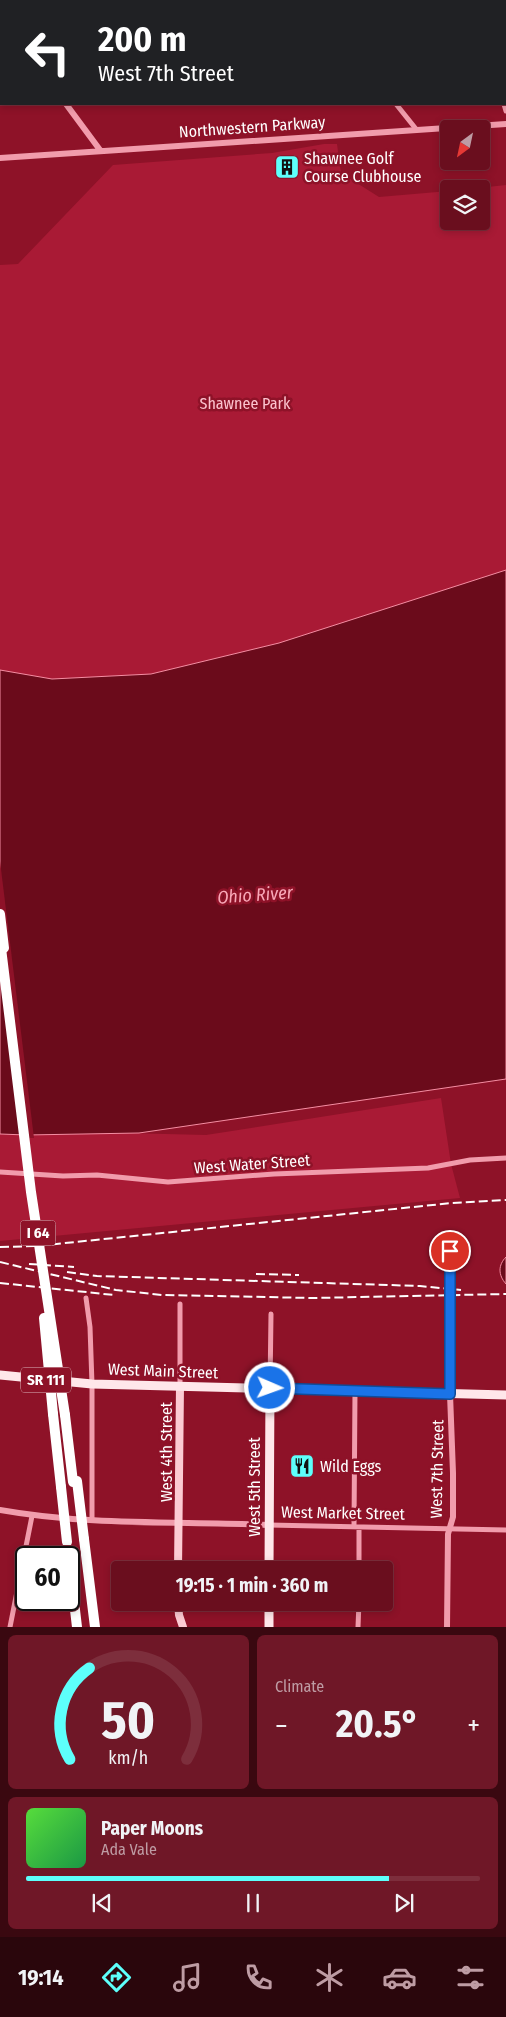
<!DOCTYPE html>
<meta charset="utf-8">
<style>
:root{--surface:#6a0e1e;--page:#6f1727;--text:#f1f3f6;--muted:#be9ca4;--line:#7d2e3c;--accent:#5dfffb}
body{margin:0;font-family:"Fira Sans Condensed",sans-serif;background:var(--page);color:var(--text);height:100vh;display:flex;flex-direction:column;font-size:19px;white-space:nowrap}
*{box-sizing:border-box;margin:0}
p{font-size:16px;color:var(--muted)}
.icon{flex:none;width:28px;height:28px;fill:none;stroke:currentColor;stroke-width:2;stroke-linecap:round;stroke-linejoin:round}
.map{position:relative;height:1627px;overflow:hidden}
.panel{display:flex;flex-direction:column;gap:8px;padding:8px;background:#3a0810;flex:1}
.panel>*{flex:none}
.guide{position:absolute;left:0px;top:0px;width:506px;height:105px;box-shadow:0 2px 8px #0003,0 0 0 1px var(--line);background:#202124;color:#fff;overflow:hidden}
.needle{width:32px;rotate:213deg}
.buttons{position:absolute;left:440px;top:120px;display:grid;gap:10px}
.buttons a{display:grid;place-items:center;width:50px;height:50px;border-radius:5px;background:var(--surface);box-shadow:0 2px 8px #0003,0 0 0 1px var(--line);font-size:25px}
.speed{position:absolute;left:15px;top:1546px;display:flex;gap:10px;font-size:25px;font-weight:700;text-align:center}
.speed>*{display:grid;place-content:center;width:65px;height:65px;border-radius:50%;background:var(--surface);box-shadow:0 2px 8px #0003,0 0 0 1px var(--line);line-height:1}
.speed .limit{border:2px solid #111;border-radius:8px;background:#fff;color:#111}
.pin{position:absolute;display:grid;place-items:center;width:42px;height:42px;color:#fff;margin:-21px;border:2px solid #fff;border-radius:50%;box-shadow:0 1px 5px #0007}
.me{position:absolute;width:55px;margin:-28px;rotate:92deg;stroke-linejoin:round;filter:drop-shadow(0 0 4px #0008)}
.turn{display:flex;align-items:center;gap:18px;height:105px;padding:0 15px;font-size:22px}
.turn .icon{width:65px;height:65px;stroke-width:2.5}
.turn b{display:block;font-size:35px;line-height:42px}
.big{font-size:38px;font-weight:700;line-height:1.1}
.panel .widget{flex:1;display:flex;flex-direction:column;justify-content:center;gap:8px;min-width:0;padding:0 18px;border-radius:8px;background:var(--page)}
.panel .dial{align-items:center;gap:0}
.dial svg{height:130px;overflow:visible;fill:none;stroke:var(--line);stroke-width:7;stroke-linecap:round;text-anchor:middle}
.dial text{fill:var(--text);stroke:none}
.song{display:flex;align-items:center;gap:15px}
.cover{width:60px;height:60px;border-radius:8px;background:linear-gradient(135deg,hsl(110 70% 55%),hsl(140 70% 35%))}
.played{height:5px;border-radius:2px;background:linear-gradient(90deg,var(--accent) 80%,var(--line) 80%)}
.keys{display:flex;justify-content:space-around;direction:ltr}
.heat{display:flex;justify-content:space-between;align-items:center;font-size:28px;direction:ltr}
.panel .tiles{flex:1;display:grid;gap:8px;grid-template-columns:1fr 1fr}
.widget:last-child{grid-column:span 2}
.trip{position:absolute;left:111px;top:1561px;width:282px;height:50px;border-radius:5px;background:var(--surface);box-shadow:0 2px 8px #0003,0 0 0 1px var(--line);font-weight:700;line-height:50px;text-align:center}
.tabs{display:flex;height:80px;justify-content:space-around;align-items:center;background:#2a060c;color:var(--muted)}
.tabs .icon{width:35px;height:35px}
.tabs .active{color:var(--accent)}
.tabs b{font-size:22px;color:var(--text)}
.map>svg:first-child{display:block}
.green{fill:#a91a35}
.water{fill:#6b0b1b;stroke:#f58ea3}
.pier{fill:#8e1228}
.lines{fill:none;stroke-linecap:round;stroke-linejoin:round}
.minor{stroke:#f19cac;stroke-width:5}
.tertiary{stroke:#f19cac;stroke-width:6}
.secondary{stroke:#fccbd3;stroke-width:8}
.primary{stroke:#ffe7ea;stroke-width:9}
.motorway{stroke:#fff;stroke-width:10}
.rail{stroke:#fff;stroke-width:2;stroke-dasharray:9 4;stroke-linecap:butt}
.motorway-bridge{stroke:#fff;stroke-width:10}
.route-casing{stroke:#114b97;stroke-width:12}
.route{stroke:#1a73e8;stroke-width:9}
.labels{text-anchor:middle;dominant-baseline:central;stroke-width:5;stroke-linejoin:round;paint-order:stroke}
.shield{fill:#8e1228;stroke:#ddb8be;stroke-width:1}
.shield-label{font-size:15px;font-weight:bold;fill:#fff}
.street-label{font-size:16px;fill:#fff;stroke:#8e1228}
.poi-label{font-size:16px;fill:#fff;stroke:#8e1228;text-anchor:start}
.park-label{font-size:16px;fill:#fcc3ce;stroke:#8e1228}
.water-label{font-size:18px;font-style:italic;fill:#f9a8b8;stroke:#8e1228}
</style>
<div class="map">
<svg width="506" height="1627" viewBox="0 0 506 1627">
<rect width="100%" height="100%" fill="#8e1228"/>
<path class="green" d="M324 144H337L341 173 379 197 449 191V221H481V189H469L506 185V587L423 614 150 674 52 680 0 670V265L18 264 113 165 272 153Z
M441 1098 451 1164 460 1198 0 1241V1134L26 1135 124 1133 206 1135Z"/>
<path class="water" d="M506 570V1079L139 1133 26 1135 0 1134V670L52 679 151 674 279 643Z
M506 1257V1284C498 1275 498 1265 506 1257Z"/>
<path class="pier" d="M0 861 34 1138H26L0 972Z"/>
<g class="lines">
<path class="minor" d="M310 0 311 1
M431 0 432 1
M2 1 4 0
M151 1 153 0
M0 17 1 19
M505 22H506
M396 104 416 129
M504 104 506 111
M0 1172 63 1176 97 1175 168 1182 274 1174 428 1168 470 1160 506 1158
M86 1298 90 1327 92 1384V1520
M180 1304V1386
M270 1388 271 1314
M450 1394V1251
M269 1525 506 1530
M354 1526 355 1391
M359 1527V1570
M10 1627 32 1516
M358 1627 359 1602"/>
<path class="tertiary" d="M0 31 1 32
M66 104 100 150
M0 158 506 124
M0 1510C89 1526 179 1521 269 1525
M447 1627 448 1534 453 1517V1473L450 1394"/>
<path class="secondary" d="M178 1570 180 1386
M178 1602 179 1615 183 1627"/>
<path class="primary" d="M0 1375 92 1384 506 1395
M269 1570 270 1388
M269 1627V1602"/>
<path class="motorway" d="M0 914 4 948
M53 1414 61 1487
M65 1415 73 1482
M84 1539 95 1627
M69 1558 77 1627"/>
<path class="rail" d="M0 1247 37 1246 452 1203 506 1200
M0 1262 116 1290 162 1295 314 1298 506 1294
M29 1264 74 1267
M67 1272 97 1276 420 1286 461 1290
M256 1274 299 1275
M0 1283 114 1295"/>
<path class="motorway-bridge" d="M0 940 31 1192 65 1415
M44 1318 53 1414
M77 1481 84 1539
M61 1487 67 1542"/>
</g>
<g class="lines">
<defs>
<path id="route" d="M270 1388 450 1394V1251"/>
</defs>
<use href="#route" class="route-casing"/>
<use href="#route" class="route"/>
</g>
<defs>
<symbol id="building-square" viewBox="-11 -11 22 22"><rect x="-9" y="-9" width="18" height="18" rx="4" fill="#5dfffb" stroke="#8e1228"/><path d="M-4-6H4V6H1V3H-1V6H-4ZM-2.5-4.3h1.7v1.8h-1.7ZM.8-4.3h1.7v1.8H.8ZM-2.5-1h1.7V.8h-1.7ZM.8-1h1.7V.8H.8Z" fill="#111"/></symbol>
<symbol id="restaurant-square" viewBox="-11 -11 22 22"><rect x="-9" y="-9" width="18" height="18" rx="4" fill="#5dfffb" stroke="#8e1228"/><path d="M-5-6h1v4h1v-4h1v4h1v-4h1v5L-1.5 .5V6h-2V.5L-5-1ZM5-6V6H3V1.5H1.5Q1.5-4 5-6Z" fill="#111"/></symbol>
</defs>
<g fill-rule="evenodd">
<use href="#building-square" x="273" y="153" width="28" height="28"/>
<use href="#restaurant-square" x="288" y="1452" width="28" height="28"/>
</g>
<g class="labels">
<g class="shield">
<rect x="20.5" y="1220.5" width="35" height="25" rx="4"/>
<rect x="21" y="1367.5" width="50" height="25" rx="4"/>
</g>
<g class="shield-label">
<text x="38" y="1233">I 64</text>
<text x="46" y="1380">SR 111</text>
</g>
<g class="street-label">
<text transform="translate(252 127) rotate(-4)">Northwestern Parkway</text>
<text transform="translate(252 1164) rotate(-4)">West Water Street</text>
<text transform="translate(163 1371) rotate(2)">West Main Street</text>
<text transform="translate(166 1452) rotate(-90)">West 4th Street</text>
<text transform="translate(437 1469) rotate(-89)">West 7th Street</text>
<text transform="translate(254 1487) rotate(-90)">West 5th Street</text>
<text transform="translate(343 1513) rotate(1)">West Market Street</text>
</g>
<g class="poi-label">
<text x="304" y="158">Shawnee Golf<tspan x="304" dy="18">Course Clubhouse</tspan></text>
<text x="320" y="1466">Wild Eggs</text>
</g>
<g class="park-label">
<text x="245" y="403">Shawnee Park</text>
</g>
<g class="water-label">
<text transform="translate(255 895) rotate(-4)">Ohio River</text>
</g>
</g>
</svg>
<div class="buttons">
<a><svg class="needle" viewBox="-14 -14 28 28"><path d="M0-13l5 13h-10z" fill="#e53935"/><path d="M0 13l5-13h-10z" fill="#be9ca4"/></svg></a>
<a><svg class="icon" aria-label="layers" viewBox="0 0 24 24"><path d="M12 4l9 5-9 5-9-5zM3 14l9 5 9-5"/></svg></a>
</div>
<div class="speed"><div class="limit">60</div></div>
<div class="pin" style="left:450px;top:1251px;background:#d93025"><svg class="icon" aria-label="arrive" viewBox="0 0 24 24"><path d="M6 21V4h12l-3 4 3 4H6"/></svg></div>
<svg class="me" style="left:270px;top:1388px" viewBox="-20 -20 40 40"><circle r="17" fill="#1a73e8" stroke="#fff" stroke-width="3"/><path d="M0-11L8 9 0 5-8 9z" fill="#fff"/></svg>
<div class="trip">19:15 · 1 min · 360 m</div>
<div class="guide">
<div class="turn"><svg class="icon" aria-label="left" viewBox="0 0 24 24"><path d="M17 20v-9H6M10 6l-5 5 5 5"/></svg><div><b>200 m</b>West 7th Street</div></div>
</div>
</div>
<section class="panel">
<div class="tiles">
<div class="widget dial"><svg viewBox="0 0 100 80">
<path d="M14 69A42 42 0 1 1 86 69"/>
<path d="M14 69A42 42 0 0 1 26 13" stroke="#5dfffb"/>
<text x="50" y="56" font-size="32" font-weight="700">50</text>
<text x="50" y="72" font-size="11">km/h</text>
</svg></div>
<div class="widget"><p>Climate</p>
<div class="heat"><a>−</a><b class="big">20.5°</b><a>+</a></div>
</div>
<div class="widget">
<div class="song"><i class="cover"></i><div><b>Paper Moons</b><p>Ada Vale</p></div></div>
<div class="played"></div>
<div class="keys"><svg class="icon" aria-label="previous" viewBox="0 0 24 24"><path d="M18 5L8 12l10 7zM5 5v14"/></svg><svg class="icon" aria-label="pause" viewBox="0 0 24 24"><path d="M8 5v14M16 5v14"/></svg><svg class="icon" aria-label="next" viewBox="0 0 24 24"><path d="M6 5l10 7-10 7zM19 5v14"/></svg></div>
</div>
</div>
</section>
<nav class="tabs">
<b>19:14</b>
<svg class="icon active" aria-label="directions" viewBox="0 0 24 24"><path d="M12 3l9 9-9 9-9-9zM9 14v-3h6M13 9l2 2-2 2"/></svg>
<svg class="icon" aria-label="music" viewBox="0 0 24 24"><path d="M9 18V5l10-2v13"/><circle cx="6" cy="18" r="3"/><circle cx="16" cy="16" r="3"/></svg>
<svg class="icon" aria-label="phone" viewBox="0 0 24 24"><path d="M5 4h4l2 5-3 2q2 4 5 5l2-3 5 2v4C11 20 4 13 5 4z"/></svg>
<svg class="icon" aria-label="climate" viewBox="0 0 24 24"><path d="M12 3v18M4 7l16 10M4 17L20 7"/></svg>
<svg class="icon" aria-label="car" viewBox="0 0 24 24"><path d="M5 17H2v-5l4-1 3-4h7l3 4 3 1v5h-3M9 17h6M6 11h13"/><circle cx="7" cy="17" r="2"/><circle cx="17" cy="17" r="2"/></svg>
<svg class="icon" aria-label="filters" viewBox="0 0 24 24"><path d="M4 7h16M4 17h16"/><circle cx="9" cy="7" r="2"/><circle cx="15" cy="17" r="2"/></svg>
</nav>
